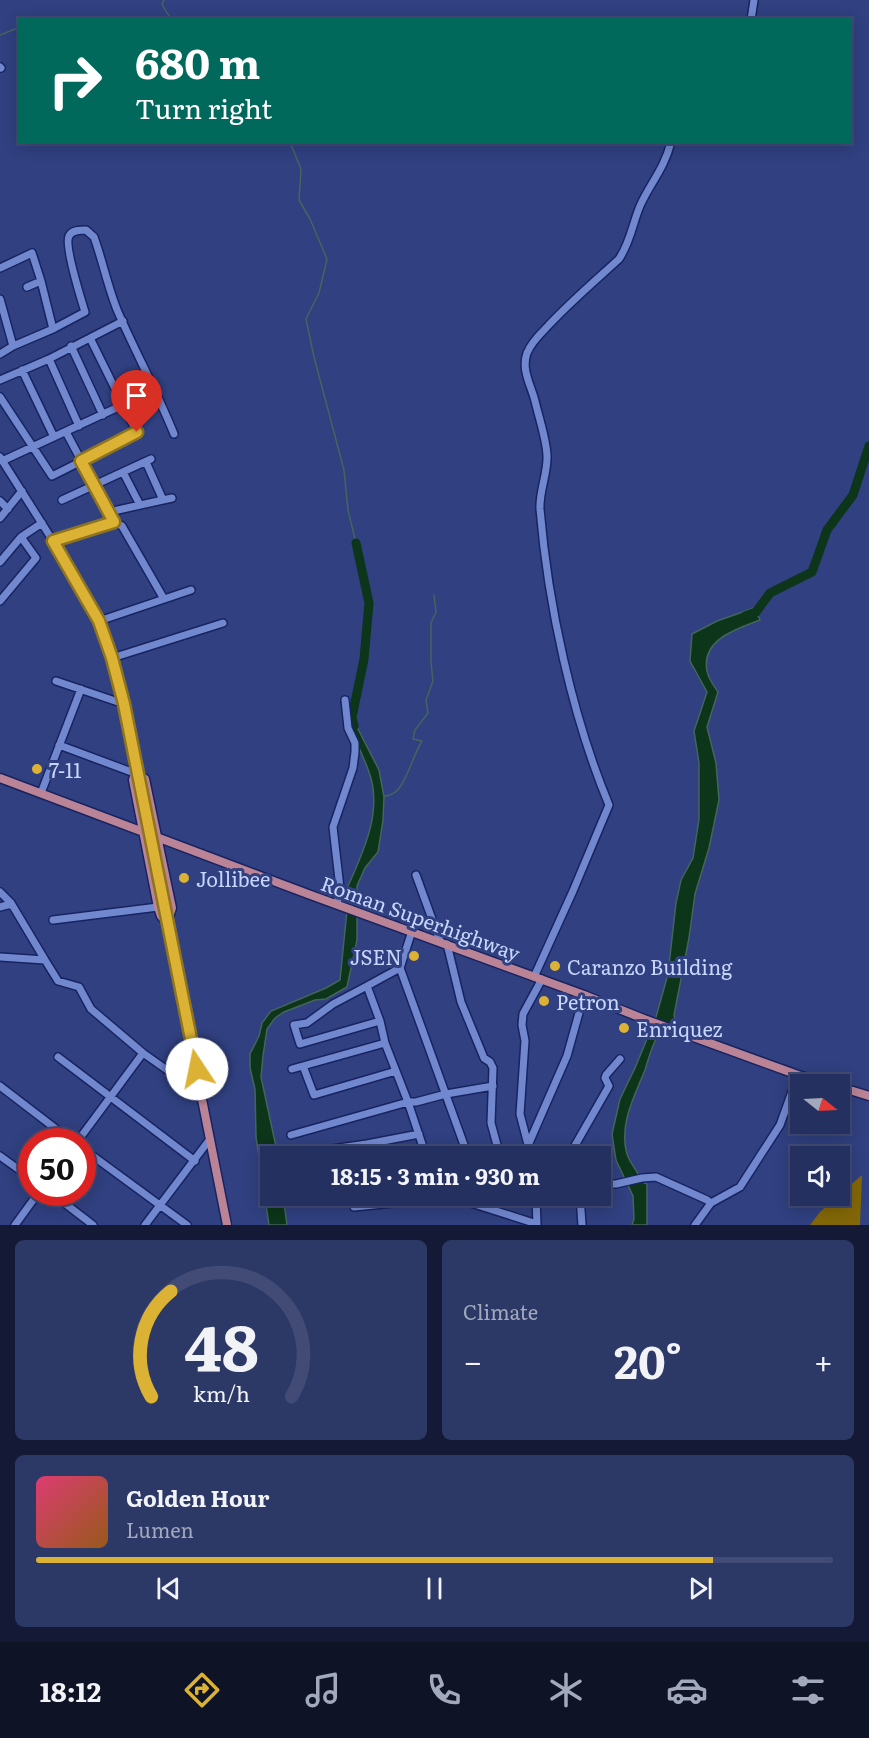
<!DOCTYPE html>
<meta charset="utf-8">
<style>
:root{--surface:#243060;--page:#2c3866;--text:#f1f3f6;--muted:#a3a9bd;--line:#414b75;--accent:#dbb233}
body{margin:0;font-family:Literata,serif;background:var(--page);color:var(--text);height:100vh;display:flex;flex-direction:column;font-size:22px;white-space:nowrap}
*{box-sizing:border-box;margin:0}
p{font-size:20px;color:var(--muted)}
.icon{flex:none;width:33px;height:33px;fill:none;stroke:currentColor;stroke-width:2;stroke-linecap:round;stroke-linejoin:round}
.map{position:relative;height:1225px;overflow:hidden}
.panel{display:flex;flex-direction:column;gap:15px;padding:15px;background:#141a35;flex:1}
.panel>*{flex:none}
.guide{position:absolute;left:18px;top:18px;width:834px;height:126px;border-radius:0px;box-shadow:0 3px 15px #0003,0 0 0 2px var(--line);background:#00695c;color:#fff;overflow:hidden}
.needle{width:39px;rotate:108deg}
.tools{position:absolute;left:790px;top:1074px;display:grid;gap:12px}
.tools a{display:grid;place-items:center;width:60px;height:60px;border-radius:0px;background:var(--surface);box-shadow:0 3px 15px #0003,0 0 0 2px var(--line);font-size:30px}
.speed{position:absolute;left:18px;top:1128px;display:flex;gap:12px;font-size:30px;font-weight:700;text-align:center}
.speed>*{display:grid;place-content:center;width:78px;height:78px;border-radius:50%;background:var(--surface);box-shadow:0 3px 15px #0003,0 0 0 2px var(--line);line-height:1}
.speed .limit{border:9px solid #d22;background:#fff;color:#111}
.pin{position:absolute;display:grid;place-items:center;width:51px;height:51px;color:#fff;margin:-62px -26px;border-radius:50% 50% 50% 0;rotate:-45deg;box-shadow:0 0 6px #0007}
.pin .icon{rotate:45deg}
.me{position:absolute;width:66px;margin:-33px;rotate:349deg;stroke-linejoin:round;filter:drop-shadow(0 0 4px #0008)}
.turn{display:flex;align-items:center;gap:21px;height:126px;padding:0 18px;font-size:27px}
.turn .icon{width:78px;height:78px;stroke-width:2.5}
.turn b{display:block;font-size:42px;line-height:51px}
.big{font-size:45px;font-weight:700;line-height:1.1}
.panel .tile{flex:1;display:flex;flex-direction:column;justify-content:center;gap:9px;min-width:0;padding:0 21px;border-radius:9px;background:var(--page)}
.panel .dial{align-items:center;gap:0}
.dial svg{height:156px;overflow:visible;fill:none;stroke:var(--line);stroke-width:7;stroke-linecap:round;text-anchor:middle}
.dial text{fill:var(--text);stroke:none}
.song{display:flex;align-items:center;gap:18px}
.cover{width:72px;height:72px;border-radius:9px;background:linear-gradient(135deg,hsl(340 70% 55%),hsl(30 70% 35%))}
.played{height:6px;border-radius:3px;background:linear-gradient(90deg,var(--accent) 85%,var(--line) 85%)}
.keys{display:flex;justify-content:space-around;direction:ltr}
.heat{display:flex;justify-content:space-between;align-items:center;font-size:33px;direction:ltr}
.panel .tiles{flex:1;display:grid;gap:15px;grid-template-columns:1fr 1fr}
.tile:last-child{grid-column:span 2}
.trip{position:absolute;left:260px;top:1146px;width:351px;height:60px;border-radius:0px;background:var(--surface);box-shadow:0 3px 15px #0003,0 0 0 2px var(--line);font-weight:700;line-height:60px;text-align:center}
.tab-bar{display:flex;height:96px;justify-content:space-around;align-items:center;background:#0e1326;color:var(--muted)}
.tab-bar .icon{width:42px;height:42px}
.tab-bar .active{color:var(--accent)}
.tab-bar b{font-size:27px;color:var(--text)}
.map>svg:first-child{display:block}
.green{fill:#826708}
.water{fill:#0c3519;stroke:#44655d;stroke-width:1.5}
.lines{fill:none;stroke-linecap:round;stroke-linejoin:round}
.stream{stroke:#44655d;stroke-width:1.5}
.river{stroke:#0c3519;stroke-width:9}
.minor-casing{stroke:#182461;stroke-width:10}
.major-casing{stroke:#182461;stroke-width:11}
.minor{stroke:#7288ce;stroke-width:7}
.major{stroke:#ba8496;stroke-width:8}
.minor-bridge-casing{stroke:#182461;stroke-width:10;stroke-linecap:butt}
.minor-bridge{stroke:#7288ce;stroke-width:7}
.route-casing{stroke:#8e7421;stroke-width:15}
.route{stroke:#dbb233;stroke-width:10}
.poi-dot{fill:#dbb233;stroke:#304080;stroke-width:2}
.labels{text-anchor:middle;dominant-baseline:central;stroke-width:6;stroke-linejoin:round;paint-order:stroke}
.poi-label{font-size:20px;fill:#c8d6fc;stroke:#304080;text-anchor:start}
.street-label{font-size:20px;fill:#c8d6fc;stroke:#304080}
</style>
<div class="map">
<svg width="869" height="1225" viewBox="0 0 869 1225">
<rect width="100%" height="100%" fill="#304080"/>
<path class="green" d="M862 1175 860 1225H810L820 1212Z"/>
<path class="water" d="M754 608 760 620C737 629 701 639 707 671 708 678 714 686 718 692L707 727 716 763 719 800 709 848 695 894 689 938 674 1015 675 1019C669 1025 661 1032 656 1039 651 1049 648 1060 645 1070 635 1095 620 1122 626 1150 628 1163 638 1170 642 1182L647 1184V1225H632L634 1219 633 1196 616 1160 612 1134 620 1099 635 1068 656 1017 668 974 676 903 681 880 693 858 699 819V763L694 731 707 692 690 661 692 634 717 621Z
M349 715 356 716 357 727 379 770 384 797 383 820 378 852 365 868 357 886V940L347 987 326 999 315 1000 284 1012 275 1018 267 1029 263 1056 261 1077 278 1156H270V1196H283L287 1225H269L256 1137 255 1089 250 1068V1054L259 1036 262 1023 271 1011 326 988 340 980 348 900 345 893C361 856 384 813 369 772 362 752 351 735 349 715Z"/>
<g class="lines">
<path class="stream" d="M164 0 162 4 167 13 172 20
M0 35 20 27
M289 142 292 147 301 169 299 200 310 219 327 259 319 293 306 319 314 357 344 470 348 510 356 543
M384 796C386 796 392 794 394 793 405 787 414 753 422 741L413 739 415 730 428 713 426 700 433 681 431 662V623L436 612 434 595"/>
<path class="river" d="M745 616 756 612 770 593 812 572 827 530 853 495 869 446
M354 726 352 717 364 659 369 603 356 543"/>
<defs>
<path id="minor" d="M751 20 754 0
M0 67 1 68
M0 268 32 253 41 281 53 329
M27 287 41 281
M0 299 13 346
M71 346 103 415
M0 354 13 346 53 329 85 312C81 299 64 245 69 236 72 230 80 230 86 230L94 237C103 262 108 288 118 312 136 353 157 392 174 434
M49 359 79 426
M22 370 54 437
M0 380 49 359 123 321
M0 397 52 476 137 433 90 338
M66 432 114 522 122 526 164 599
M0 457 53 541 99 621 112 658 124 704 138 778
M2 461 155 390
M146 462 163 500
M123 472 140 505
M62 500 151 459
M0 501 8 509
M109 512 172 498
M0 518 22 491
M53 541 114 522
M0 562 21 537 42 523
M0 601 36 558 21 537
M99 621 191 590
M112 658 223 623
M56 681 124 704
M59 745 137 774
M41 793 81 689
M416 875 440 941
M0 892 11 903 45 960
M337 904 340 888 333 827 353 768 355 752V743L348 728 345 700
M0 907 11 904
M53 920 158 907
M412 931 400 968 468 1156
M447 944 461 1002 484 1058 490 1062 493 1068 491 1123 500 1156
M0 957 45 960 58 981 79 987 91 1009 143 1053 191 1087 202 1092
M400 968 367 986 380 1021 385 1043 408 1102H416L446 1094 493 1086
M534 977 573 891 609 805C572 716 548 605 540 509 539 491 548 473 547 455 546 438 539 418 535 401 531 385 521 370 527 353 531 343 539 335 546 328 569 303 595 281 619 259 631 241 632 225 640 206 650 183 664 170 671 142
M367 986 333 1004 307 1023 294 1025 300 1044 380 1021
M58 1057 195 1161
M303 1066 314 1095 396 1071
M292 1069 385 1043
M0 1086 73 1142
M291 1135 408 1102 426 1156
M77 1142 143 1053
M529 1143 567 1056 584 995
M82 1148 187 1225
M304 1153 367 1144 419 1134
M0 1156 32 1179
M531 1156 520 1114 525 1041 522 1025 523 1014 542 979
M569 1156 609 1086 605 1078 606 1075 620 1059
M600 1184H616L642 1178 656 1177 707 1200 711 1203
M50 1192 93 1225
M536 1196 537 1225
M580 1196 582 1225
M354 1207 452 1197 537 1224
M15 1225 39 1192
M145 1225 210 1139
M695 1225 711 1203 740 1187 780 1125 798 1075"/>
<path id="major" d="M137 774 145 779 172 908 167 923 161 916 158 907 133 780 134 777Z
M0 778 308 894 584 995 644 1019 798 1075 831 1084
M167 923 227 1225
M840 1087 869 1096"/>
</defs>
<use href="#minor" class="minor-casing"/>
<use href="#major" class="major-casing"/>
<use href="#minor" class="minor"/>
<use href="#major" class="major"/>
<defs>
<path id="minor-bridge" d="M138 778 163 905"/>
</defs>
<use href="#minor-bridge" class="minor-bridge-casing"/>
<use href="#minor-bridge" class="minor-bridge"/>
</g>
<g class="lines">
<defs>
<path id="route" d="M137 432 81 461 114 522 53 541 99 621 112 658 124 704 197 1069"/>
</defs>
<use href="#route" class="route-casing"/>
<use href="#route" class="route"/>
</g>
<g class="poi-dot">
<circle cx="37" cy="769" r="6"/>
<circle cx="184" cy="878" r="6"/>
<circle cx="414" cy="956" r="6"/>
<circle cx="555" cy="966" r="6"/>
<circle cx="544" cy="1001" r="6"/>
<circle cx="624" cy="1028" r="6"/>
</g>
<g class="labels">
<g class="poi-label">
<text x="49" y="769">7-11</text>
<text x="196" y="878">Jollibee</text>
<text x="402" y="956" text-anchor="end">JSEN</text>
<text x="567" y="966">Caranzo Building</text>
<text x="556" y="1001">Petron</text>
<text x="636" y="1028">Enriquez</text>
</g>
<g class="street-label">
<text transform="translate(421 917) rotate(20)">Roman Superhighway</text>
</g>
</g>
</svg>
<div class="tools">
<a><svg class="needle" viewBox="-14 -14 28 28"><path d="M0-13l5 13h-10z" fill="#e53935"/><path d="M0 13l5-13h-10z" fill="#a3a9bd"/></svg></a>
<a><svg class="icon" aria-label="sound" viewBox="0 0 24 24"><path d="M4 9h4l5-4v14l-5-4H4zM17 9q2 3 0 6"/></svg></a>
</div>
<div class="speed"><div class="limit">50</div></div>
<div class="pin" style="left:137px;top:432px;background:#d93025"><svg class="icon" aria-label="arrive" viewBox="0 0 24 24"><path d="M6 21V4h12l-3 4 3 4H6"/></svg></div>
<svg class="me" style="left:197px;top:1069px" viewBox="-20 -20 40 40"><circle r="19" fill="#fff"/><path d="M0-13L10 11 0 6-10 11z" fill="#dbb233"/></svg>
<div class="trip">18:15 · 3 min · 930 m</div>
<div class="guide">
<div class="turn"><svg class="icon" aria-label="right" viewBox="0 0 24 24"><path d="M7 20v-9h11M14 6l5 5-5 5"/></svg><div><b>680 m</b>Turn right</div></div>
</div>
</div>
<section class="panel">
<div class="tiles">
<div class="tile dial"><svg viewBox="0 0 100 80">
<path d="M14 69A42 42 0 1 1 86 69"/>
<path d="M14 69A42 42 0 0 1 24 15" stroke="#dbb233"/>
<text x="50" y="56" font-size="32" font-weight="700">48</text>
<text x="50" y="72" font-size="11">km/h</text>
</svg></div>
<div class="tile"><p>Climate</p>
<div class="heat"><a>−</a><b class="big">20°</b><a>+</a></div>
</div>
<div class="tile">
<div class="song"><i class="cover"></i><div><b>Golden Hour</b><p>Lumen</p></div></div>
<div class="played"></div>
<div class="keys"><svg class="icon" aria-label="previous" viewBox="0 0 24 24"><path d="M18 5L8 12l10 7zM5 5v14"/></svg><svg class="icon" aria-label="pause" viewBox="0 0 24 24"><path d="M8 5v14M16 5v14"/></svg><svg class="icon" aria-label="next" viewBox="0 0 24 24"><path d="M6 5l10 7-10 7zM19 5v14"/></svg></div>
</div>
</div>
</section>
<nav class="tab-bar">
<b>18:12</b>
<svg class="icon active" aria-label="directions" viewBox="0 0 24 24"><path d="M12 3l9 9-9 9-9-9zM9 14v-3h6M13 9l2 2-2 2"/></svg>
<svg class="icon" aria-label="music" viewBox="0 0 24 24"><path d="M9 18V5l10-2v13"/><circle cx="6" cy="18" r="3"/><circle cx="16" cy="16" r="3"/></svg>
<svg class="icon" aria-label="phone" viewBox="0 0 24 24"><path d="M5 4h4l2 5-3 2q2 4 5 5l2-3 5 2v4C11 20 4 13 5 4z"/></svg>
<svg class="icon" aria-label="climate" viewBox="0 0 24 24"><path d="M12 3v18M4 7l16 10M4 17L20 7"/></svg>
<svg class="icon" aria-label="car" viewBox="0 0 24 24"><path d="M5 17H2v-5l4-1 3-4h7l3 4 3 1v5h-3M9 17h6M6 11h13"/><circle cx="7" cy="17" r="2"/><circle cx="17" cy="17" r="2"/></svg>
<svg class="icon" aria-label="filters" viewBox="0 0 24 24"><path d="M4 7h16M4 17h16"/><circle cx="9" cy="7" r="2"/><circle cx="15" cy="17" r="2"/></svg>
</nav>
